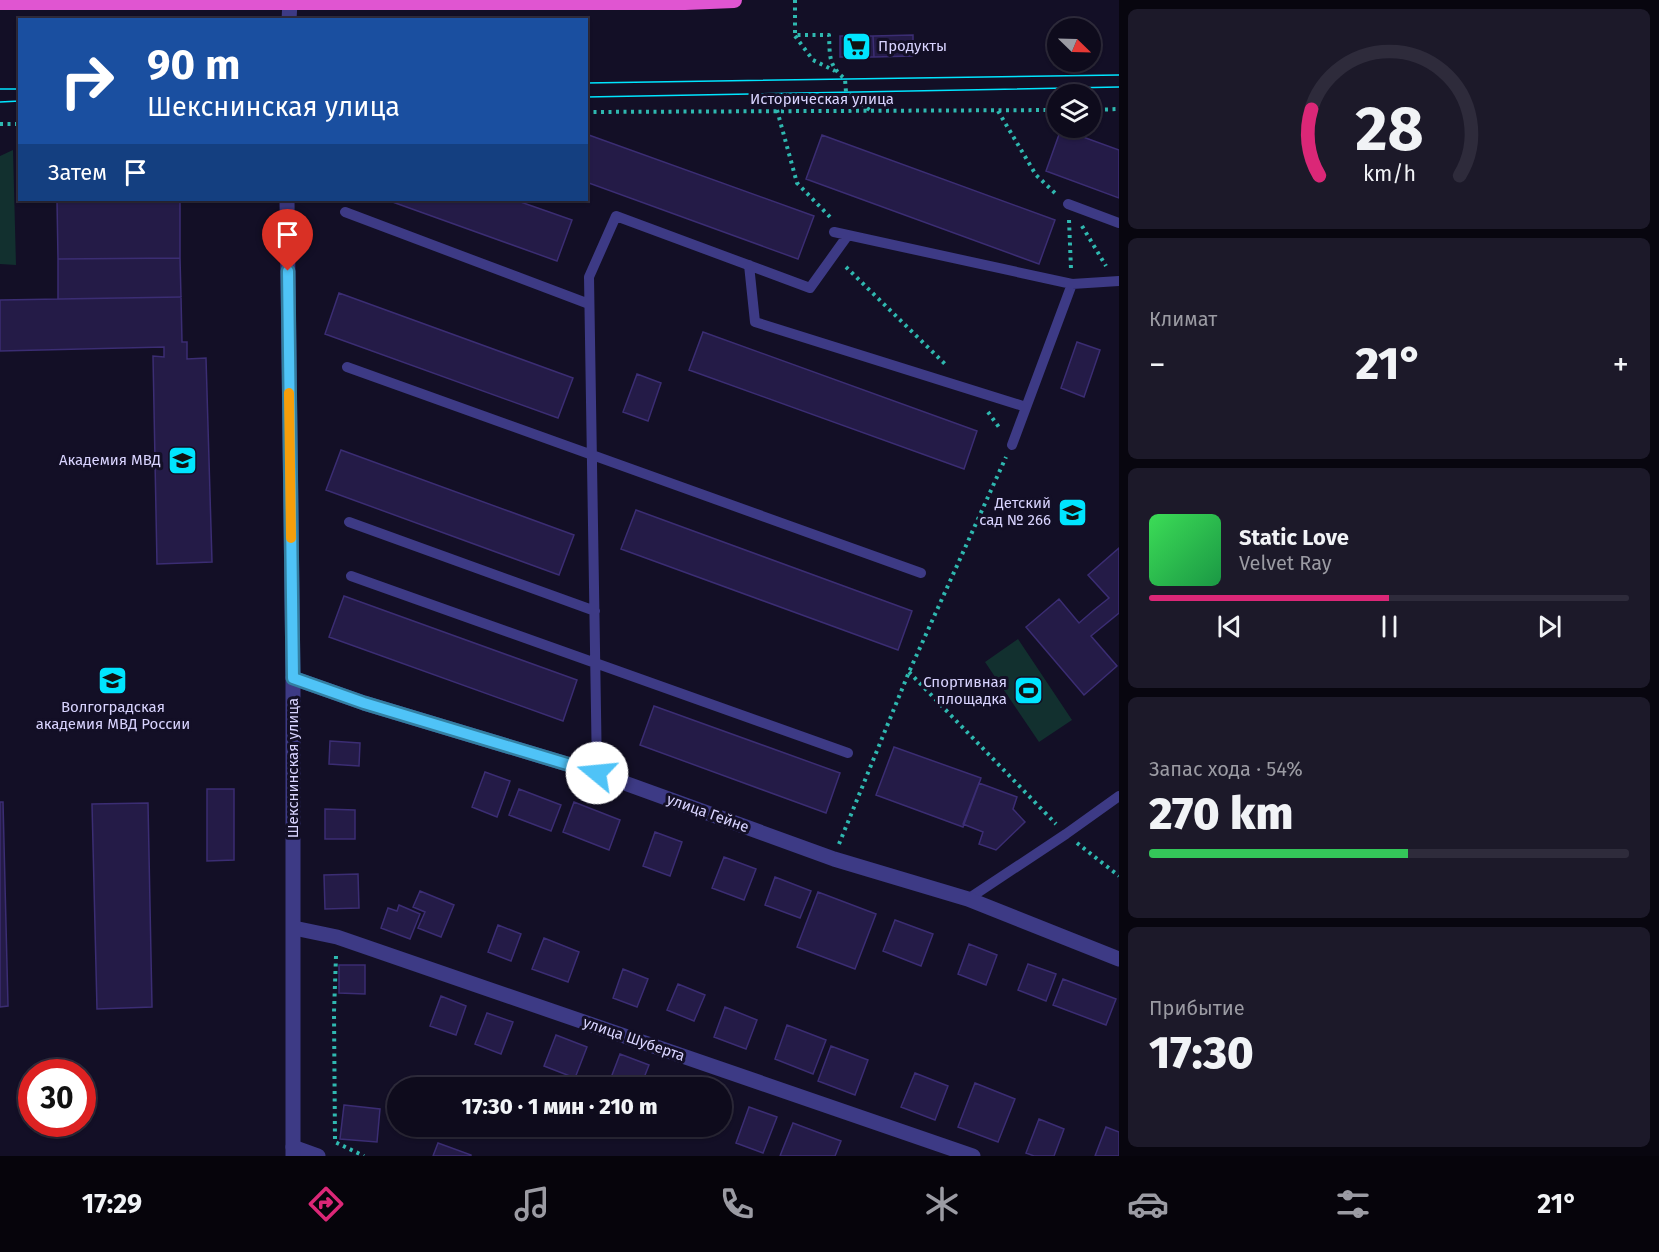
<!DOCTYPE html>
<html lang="ru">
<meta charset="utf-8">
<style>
:root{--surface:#0e0b1c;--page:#1c1929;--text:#f1f3f6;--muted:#9b9ba3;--line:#2e2b3b;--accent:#db2777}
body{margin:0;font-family:"Fira Sans",sans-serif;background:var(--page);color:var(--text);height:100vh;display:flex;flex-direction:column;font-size:22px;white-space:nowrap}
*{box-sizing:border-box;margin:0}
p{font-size:20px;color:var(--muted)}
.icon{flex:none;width:33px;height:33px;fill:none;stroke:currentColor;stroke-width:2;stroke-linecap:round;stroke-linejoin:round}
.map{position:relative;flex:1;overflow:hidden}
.drawer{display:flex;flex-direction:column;gap:9px;padding:9px;background:#08060f;width:540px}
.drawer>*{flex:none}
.banner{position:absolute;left:18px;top:18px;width:570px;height:183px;border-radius:0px;box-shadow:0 2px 4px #0004,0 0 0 2px var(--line);background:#1a4fa0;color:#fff;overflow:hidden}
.needle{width:39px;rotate:113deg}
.tools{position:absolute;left:1047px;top:18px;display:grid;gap:12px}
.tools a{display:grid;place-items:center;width:54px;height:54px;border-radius:50%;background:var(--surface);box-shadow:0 2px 4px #0004,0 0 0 2px var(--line);font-size:30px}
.speed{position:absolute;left:18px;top:1059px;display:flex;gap:12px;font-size:30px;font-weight:700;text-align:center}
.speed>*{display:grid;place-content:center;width:78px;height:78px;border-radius:50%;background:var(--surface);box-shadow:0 2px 4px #0004,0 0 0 2px var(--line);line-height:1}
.speed .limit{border:9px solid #d22;background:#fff;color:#111}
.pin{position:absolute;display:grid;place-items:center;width:51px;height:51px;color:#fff;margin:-62px -26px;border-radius:50% 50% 50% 0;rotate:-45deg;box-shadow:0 0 6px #0007}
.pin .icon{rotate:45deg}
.me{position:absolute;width:66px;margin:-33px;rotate:287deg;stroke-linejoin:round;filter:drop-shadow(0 0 4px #0008)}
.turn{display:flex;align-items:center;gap:21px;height:126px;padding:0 30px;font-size:27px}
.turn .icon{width:78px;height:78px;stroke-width:2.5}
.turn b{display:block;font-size:42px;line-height:51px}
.then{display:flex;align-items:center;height:57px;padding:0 30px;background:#0003;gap:12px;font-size:22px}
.big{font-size:45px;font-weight:800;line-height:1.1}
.drawer .tile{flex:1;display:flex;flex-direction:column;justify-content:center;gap:9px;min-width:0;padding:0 21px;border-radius:9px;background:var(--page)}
.drawer .dial{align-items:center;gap:0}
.dial svg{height:156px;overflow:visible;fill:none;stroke:var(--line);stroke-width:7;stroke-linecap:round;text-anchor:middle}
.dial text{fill:var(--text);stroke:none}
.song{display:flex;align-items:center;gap:18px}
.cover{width:72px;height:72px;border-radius:9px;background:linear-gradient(135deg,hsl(130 70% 55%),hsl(140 70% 35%))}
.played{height:6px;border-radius:3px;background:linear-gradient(90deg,var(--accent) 50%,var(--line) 50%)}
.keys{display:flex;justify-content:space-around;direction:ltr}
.heat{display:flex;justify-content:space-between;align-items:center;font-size:33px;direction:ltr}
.charge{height:9px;border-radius:4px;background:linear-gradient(90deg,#34c759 54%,var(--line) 0)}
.trip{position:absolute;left:387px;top:1077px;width:345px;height:60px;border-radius:30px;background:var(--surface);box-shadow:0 2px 4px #0004,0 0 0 2px var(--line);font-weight:800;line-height:60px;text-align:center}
.tabs{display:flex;height:96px;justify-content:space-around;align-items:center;background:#06040b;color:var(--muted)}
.tabs .icon{width:42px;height:42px}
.tabs .selected{color:var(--accent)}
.tabs b{font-size:27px;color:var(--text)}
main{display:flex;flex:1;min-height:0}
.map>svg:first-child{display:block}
.green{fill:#12302f}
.building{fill:#241b47;stroke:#3b2d73;stroke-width:1.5}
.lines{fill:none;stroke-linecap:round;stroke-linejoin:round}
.path{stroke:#2fb8b0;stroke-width:4;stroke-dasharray:3 4.5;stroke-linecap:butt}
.service{stroke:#3d3a85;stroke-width:10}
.minor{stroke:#3d3a85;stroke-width:15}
.tertiary{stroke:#3d3a85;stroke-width:15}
.trunk{stroke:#e055d1;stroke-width:16}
.tram{stroke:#00e5ff;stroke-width:1.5}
.route-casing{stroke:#337fa1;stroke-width:15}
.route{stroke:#4fc3f7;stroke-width:10}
.slow{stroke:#f59e0b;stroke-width:10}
.labels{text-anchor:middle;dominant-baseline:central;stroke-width:6;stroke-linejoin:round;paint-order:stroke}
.poi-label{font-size:15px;fill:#d9d4ff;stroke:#130f26;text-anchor:end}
.street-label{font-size:15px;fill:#d9d4ff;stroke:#130f26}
</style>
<main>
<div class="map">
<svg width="1119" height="1156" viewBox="0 0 1119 1156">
<rect width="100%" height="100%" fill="#130f26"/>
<path class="green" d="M13 150 16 265 0 264V156Z
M1018 639 1072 720 1039 742 985 662Z"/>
<path class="building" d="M913 35V56L874 57 873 36Z
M840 36H873L874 57H840Z
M1061 129 1119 150V198L1046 171Z
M586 134 814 216 798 259 586 182Z
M822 135 1055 220 1039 264 806 179Z
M57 200H180V258L58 259Z
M387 200H515L572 220 557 261Z
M180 258 181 297 58 299V259Z
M339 293 573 378 558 418 325 334Z
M181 297 182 342H187V359L206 358 212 562 157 564 153 356 164 357V347L0 351V300Z
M703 332 977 431 964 469 689 370Z
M1077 342 1100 350 1084 397 1061 388Z
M637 374 661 383 648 421 623 412Z
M341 450 574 535 559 575 326 490Z
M636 510 912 611 898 650 621 549Z
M1119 548V613L1091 636 1117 666 1084 695 1026 627 1059 599 1079 623 1094 610 1109 598 1088 575Z
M344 596 577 680 563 721 329 637Z
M654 706 840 773 826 813 640 745Z
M330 741 360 743 359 766 329 764Z
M894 747 981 778 963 827 876 795Z
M485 772 510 781 497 817 472 807Z
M979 783 1017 797 1013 809 1025 822 996 850 979 844 983 832 963 824Z
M207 789H234V860L207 861Z
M519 789 561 805 551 831 509 815Z
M0 802H3L8 1006 0 1007Z
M574 802 620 820 609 850 563 832Z
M148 803 152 1007 97 1009 92 804Z
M325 809 355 810V839H325Z
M655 832 682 842 670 876 643 866Z
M724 857 756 869 744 900 712 888Z
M358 874 359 908 325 909 324 875Z
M775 877 811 891 800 918 765 905Z
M420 891 454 905 441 937 418 928 425 912 413 907Z
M818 892 876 914 855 969 797 947Z
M399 905 420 914 410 939 381 928 388 908 397 911Z
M895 920 933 934 921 966 883 951Z
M498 925 521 934 511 961 488 952Z
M544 938 579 952 568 982 532 969Z
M969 944 997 955 986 985 958 974Z
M1028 964 1056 974 1046 1001 1018 990Z
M339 965H365V994L339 993Z
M623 969 648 979 637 1007 613 998Z
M1063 979 1116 999 1106 1025 1053 1005Z
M678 984 705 995 694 1021 667 1010Z
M441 996 466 1006 456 1035 430 1026Z
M725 1007 757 1020 746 1049 714 1037Z
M487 1013 513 1022 501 1054 475 1044Z
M787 1025 826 1040 813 1074 775 1059Z
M556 1035 587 1047 575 1078 544 1066Z
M831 1046 868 1060 855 1095 818 1081Z
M620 1054 649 1065 640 1088H619L609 1083Z
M915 1073 948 1086 935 1120 901 1107Z
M975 1083 1015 1099 998 1142 958 1127Z
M344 1105 380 1109 377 1142 340 1139Z
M749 1107 777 1117 763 1153 736 1143Z
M1039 1119 1064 1129 1054 1156H1034L1026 1153Z
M793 1123 841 1141 835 1156H780Z
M1106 1127 1119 1132V1156H1095Z
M438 1143 471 1155V1156H433Z"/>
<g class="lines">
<path class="path" d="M795 0V35H829C830 56 828 65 845 79L846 92 871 111
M795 36 813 60 835 71
M777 110 797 183 831 218
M1090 110 1119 109
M998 111 1036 175 1057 195
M586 112 1058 110
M0 124H20
M1069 220 1071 269
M1082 226 1106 266
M846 267 945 364
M988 412 1001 430
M909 672 1056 824
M1077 843 1119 876
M839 844 909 672 1006 457
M336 956 334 1012 335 1142 364 1156"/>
<path class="service" d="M1068 204 1119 223
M345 212 589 304
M834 232 1072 284
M749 265 755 322 1026 407
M347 367 921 573
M1012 445 1072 284 1119 281
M349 522 595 611
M351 576 848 753
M597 773 589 277 616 216 810 288 848 235
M968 899 1066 834 1119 796"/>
<path class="minor" d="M293 678 364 703 597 773 834 859 968 899 1119 959
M294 928 337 937 973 1156
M293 1147 318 1156"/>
<path class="tertiary" d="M289 20 290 2
M287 200 293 678V1156"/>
<path class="trunk" d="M0 2H685L734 0"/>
<path class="tram" d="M586 83 1119 75
M0 89H20
M586 97 1119 87
M0 102 20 101"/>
</g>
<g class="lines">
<defs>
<path id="route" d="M288 271 293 678 364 703 597 773"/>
</defs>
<use href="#route" class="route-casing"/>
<use href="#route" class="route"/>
<path class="slow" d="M289 393 291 538"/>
</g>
<defs>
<symbol id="supermarket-square" viewBox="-11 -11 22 22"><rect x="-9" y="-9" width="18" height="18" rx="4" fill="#00e5ff" stroke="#130f26"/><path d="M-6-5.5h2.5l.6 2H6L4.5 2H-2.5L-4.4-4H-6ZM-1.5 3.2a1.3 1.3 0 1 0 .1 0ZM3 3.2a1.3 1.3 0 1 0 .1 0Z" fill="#111"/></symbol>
<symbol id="university-square" viewBox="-11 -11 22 22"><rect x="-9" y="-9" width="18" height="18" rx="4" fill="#00e5ff" stroke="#130f26"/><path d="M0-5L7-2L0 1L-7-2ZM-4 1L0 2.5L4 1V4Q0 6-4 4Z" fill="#111"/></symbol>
<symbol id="school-square" viewBox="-11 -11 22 22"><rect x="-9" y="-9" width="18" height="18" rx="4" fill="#00e5ff" stroke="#130f26"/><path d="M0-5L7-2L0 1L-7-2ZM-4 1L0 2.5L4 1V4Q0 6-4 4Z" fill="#111"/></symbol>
<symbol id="stadium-square" viewBox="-11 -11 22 22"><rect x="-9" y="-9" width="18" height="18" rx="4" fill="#00e5ff" stroke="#130f26"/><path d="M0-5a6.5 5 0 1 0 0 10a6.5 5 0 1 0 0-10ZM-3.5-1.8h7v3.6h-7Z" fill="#111"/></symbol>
</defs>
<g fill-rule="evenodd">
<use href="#supermarket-square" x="840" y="30" width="33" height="33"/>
<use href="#university-square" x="166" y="444" width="33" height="33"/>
<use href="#school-square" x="1056" y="496" width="33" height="33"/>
<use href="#university-square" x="96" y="664" width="33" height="33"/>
<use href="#stadium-square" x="1012" y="674" width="33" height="33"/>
</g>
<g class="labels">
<g class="poi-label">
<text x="878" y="46" text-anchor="start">Продукты</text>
<text x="161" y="460">Академия МВД</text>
<text x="1051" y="503">Детский<tspan x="1051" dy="17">сад № 266</tspan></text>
<text x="1007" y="682">Спортивная<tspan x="1007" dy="17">площадка</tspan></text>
<text x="113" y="707" text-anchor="middle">Волгоградская<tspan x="113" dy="17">академия МВД России</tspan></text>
</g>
<g class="street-label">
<text x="822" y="99">Историческая улица</text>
<text transform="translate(293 768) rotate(-90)">Шекснинская улица</text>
<text transform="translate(708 813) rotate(20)">улица Гейне</text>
<text transform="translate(634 1039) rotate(19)">улица Шуберта</text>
</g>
</g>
</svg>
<div class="tools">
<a><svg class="needle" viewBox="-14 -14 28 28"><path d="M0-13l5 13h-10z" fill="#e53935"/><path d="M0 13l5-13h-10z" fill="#9b9ba3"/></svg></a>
<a><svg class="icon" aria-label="layers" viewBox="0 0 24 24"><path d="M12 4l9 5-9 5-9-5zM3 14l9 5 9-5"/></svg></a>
</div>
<div class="speed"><div class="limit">30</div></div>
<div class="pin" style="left:288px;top:271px;background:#d93025"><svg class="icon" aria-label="arrive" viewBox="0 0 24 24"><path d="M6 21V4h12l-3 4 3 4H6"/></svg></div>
<svg class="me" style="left:597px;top:773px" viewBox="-20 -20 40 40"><circle r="19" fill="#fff"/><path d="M0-13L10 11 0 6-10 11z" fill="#4fc3f7"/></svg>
<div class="trip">17:30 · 1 мин · 210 m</div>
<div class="banner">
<div class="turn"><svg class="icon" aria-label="right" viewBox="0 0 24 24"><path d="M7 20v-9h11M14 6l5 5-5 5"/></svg><div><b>90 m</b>Шекснинская улица</div></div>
<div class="then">Затем<svg class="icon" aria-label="arrive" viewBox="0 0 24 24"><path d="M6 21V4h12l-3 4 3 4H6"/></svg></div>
</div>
</div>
<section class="drawer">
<div class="tile dial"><svg viewBox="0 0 100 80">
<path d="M14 69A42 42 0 1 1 86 69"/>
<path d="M14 69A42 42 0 0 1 10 35" stroke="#db2777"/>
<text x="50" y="56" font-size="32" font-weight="700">28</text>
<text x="50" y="72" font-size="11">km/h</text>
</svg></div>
<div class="tile"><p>Климат</p>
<div class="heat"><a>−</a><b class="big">21°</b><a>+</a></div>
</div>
<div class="tile">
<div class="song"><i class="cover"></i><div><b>Static Love</b><p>Velvet Ray</p></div></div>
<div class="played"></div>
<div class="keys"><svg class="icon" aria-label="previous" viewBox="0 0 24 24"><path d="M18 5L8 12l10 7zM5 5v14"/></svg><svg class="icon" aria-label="pause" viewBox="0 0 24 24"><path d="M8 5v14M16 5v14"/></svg><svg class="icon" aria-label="next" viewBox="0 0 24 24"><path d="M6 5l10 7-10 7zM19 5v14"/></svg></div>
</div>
<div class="tile"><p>Запас хода · 54%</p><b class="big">270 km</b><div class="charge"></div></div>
<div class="tile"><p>Прибытие</p><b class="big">17:30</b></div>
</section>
</main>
<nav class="tabs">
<b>17:29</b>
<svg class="icon selected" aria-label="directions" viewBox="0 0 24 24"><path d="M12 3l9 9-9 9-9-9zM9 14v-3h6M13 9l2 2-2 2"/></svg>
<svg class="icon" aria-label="music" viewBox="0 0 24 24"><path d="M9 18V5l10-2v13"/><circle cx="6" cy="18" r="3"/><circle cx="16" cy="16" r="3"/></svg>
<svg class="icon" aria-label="phone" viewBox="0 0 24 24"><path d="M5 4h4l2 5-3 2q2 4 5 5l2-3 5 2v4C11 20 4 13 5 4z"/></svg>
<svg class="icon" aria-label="climate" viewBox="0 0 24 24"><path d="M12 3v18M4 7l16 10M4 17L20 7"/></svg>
<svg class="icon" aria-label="car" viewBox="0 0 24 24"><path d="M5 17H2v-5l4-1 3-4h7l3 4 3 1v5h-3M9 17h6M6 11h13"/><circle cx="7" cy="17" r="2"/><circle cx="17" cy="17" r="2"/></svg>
<svg class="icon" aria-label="filters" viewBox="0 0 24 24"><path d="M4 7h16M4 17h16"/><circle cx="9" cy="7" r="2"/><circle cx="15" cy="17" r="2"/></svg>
<b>21°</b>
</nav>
